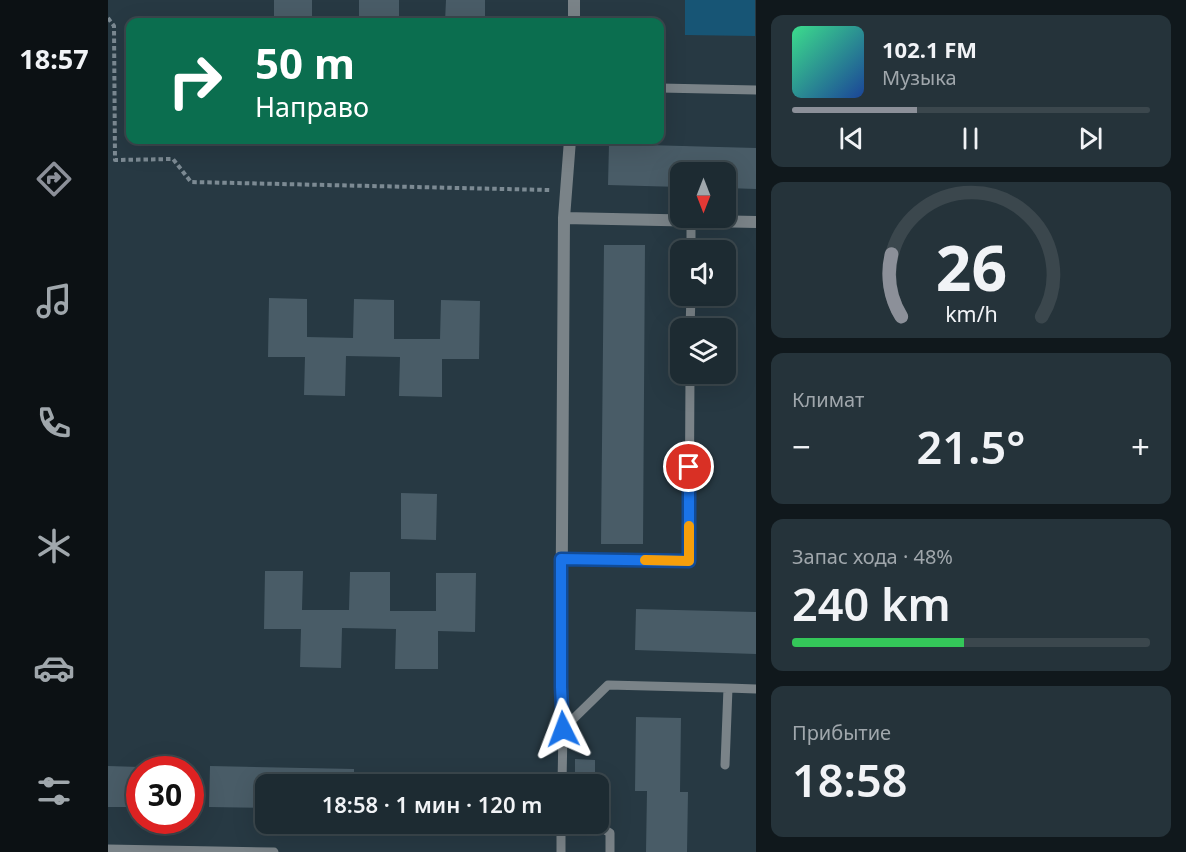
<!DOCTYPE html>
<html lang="ru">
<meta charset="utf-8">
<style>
:root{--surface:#1d2b32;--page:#25333a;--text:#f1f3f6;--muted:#a0a7ac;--line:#3b474d;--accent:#8c9099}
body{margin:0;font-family:"Noto Sans",sans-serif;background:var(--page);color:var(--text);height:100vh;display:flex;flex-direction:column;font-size:22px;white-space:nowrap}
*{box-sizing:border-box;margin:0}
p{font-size:20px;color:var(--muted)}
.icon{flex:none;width:33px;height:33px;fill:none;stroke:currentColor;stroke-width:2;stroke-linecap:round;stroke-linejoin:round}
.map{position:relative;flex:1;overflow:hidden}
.panel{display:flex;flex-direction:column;gap:15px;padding:15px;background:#10181c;width:430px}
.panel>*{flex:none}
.guide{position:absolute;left:18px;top:18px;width:538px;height:126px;border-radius:12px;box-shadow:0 6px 24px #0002,0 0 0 2px var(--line);background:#0b6e4f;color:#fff;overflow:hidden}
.needle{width:39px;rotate:180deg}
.controls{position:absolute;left:562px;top:162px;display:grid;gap:12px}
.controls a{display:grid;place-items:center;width:66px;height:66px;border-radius:12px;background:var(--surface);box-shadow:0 6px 24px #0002,0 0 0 2px var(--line);font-size:30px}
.speed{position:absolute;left:18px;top:756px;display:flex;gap:12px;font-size:30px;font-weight:700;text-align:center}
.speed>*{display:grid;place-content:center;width:78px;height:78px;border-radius:50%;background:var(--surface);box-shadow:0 6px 24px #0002,0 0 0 2px var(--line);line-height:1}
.speed .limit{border:9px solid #d22;background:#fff;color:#111}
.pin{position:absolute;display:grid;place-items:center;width:51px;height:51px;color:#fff;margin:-26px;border:3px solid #fff;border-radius:50%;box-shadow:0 2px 6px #0007}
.me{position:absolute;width:66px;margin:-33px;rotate:357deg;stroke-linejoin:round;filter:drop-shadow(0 0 4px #0008)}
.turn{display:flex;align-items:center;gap:21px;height:126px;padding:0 30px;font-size:27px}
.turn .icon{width:78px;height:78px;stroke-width:2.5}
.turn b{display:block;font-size:42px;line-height:51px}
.big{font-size:45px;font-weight:600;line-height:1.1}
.panel .tile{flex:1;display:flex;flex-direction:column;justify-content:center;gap:9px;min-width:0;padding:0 21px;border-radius:12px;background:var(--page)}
.panel .dial{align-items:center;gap:0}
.dial svg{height:156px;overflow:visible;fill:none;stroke:var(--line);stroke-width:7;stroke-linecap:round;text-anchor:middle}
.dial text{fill:var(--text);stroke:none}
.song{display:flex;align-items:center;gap:18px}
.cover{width:72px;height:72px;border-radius:9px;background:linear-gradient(135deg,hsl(150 70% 55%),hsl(220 70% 35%))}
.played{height:6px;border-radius:3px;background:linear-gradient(90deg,var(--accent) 35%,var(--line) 35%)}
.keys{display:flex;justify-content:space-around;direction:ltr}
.heat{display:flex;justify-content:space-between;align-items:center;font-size:33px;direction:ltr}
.charge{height:9px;border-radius:4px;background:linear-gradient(90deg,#34c759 48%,var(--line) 0)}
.trip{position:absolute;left:147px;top:774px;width:354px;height:60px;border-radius:12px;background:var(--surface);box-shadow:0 6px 24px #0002,0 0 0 2px var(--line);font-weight:600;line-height:60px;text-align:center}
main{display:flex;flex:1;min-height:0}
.dock{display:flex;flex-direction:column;width:108px;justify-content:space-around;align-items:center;background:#0c1114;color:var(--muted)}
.dock .icon{width:42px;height:42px}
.dock .selected{color:var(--accent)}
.dock b{font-size:27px;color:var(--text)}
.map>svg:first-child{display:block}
.green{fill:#175575}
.building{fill:#495c67}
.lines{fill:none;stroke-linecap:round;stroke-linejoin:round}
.path{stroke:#7c8a93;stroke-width:4;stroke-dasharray:4.5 3;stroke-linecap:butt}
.service{stroke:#7a8388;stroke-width:9}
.minor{stroke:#7a8388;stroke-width:12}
.route-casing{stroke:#114b97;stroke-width:15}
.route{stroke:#1a73e8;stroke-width:10}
.slow{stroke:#f59e0b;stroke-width:10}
</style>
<main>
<nav class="dock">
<b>18:57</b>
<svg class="icon selected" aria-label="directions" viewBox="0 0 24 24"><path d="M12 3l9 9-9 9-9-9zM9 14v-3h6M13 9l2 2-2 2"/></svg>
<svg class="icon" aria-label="music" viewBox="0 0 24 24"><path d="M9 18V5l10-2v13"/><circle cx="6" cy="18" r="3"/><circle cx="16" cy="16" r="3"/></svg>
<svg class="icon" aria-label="phone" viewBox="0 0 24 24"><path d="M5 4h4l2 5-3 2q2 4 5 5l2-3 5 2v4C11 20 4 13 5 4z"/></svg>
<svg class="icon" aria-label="climate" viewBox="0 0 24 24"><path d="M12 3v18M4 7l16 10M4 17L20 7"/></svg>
<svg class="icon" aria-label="car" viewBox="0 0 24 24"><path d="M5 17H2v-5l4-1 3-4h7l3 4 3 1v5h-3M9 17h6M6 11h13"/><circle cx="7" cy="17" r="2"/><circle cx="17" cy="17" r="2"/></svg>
<svg class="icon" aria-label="filters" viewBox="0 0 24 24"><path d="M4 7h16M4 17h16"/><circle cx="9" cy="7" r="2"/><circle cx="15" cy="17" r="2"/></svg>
</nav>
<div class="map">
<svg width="648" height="852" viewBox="0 0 648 852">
<rect width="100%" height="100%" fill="#273943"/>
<path class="green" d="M577 0H647V36L577 35Z"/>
<path class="building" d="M166 0H204V22H166Z
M251 0H291V22H251Z
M338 0H377V22H337Z
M501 144 648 148V189L618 188V172H573V187L500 185Z
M496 245H537L535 544H493Z
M161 298 199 299V337L245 338 246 299 286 300V339H332L333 300 372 301 371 359H334V397L291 396 292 357 238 356 237 396 196 395 197 357H160Z
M293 493 329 494 328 540 293 539Z
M157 571H195L194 610H241L242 572H282V611H328V573H368L367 632 330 631V669H287L288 629 234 628 233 668 192 667 193 629H156Z
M528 609 648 612V654L527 650Z
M528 717 573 718 572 792H580L579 852H538L539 791H527Z
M467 759 487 760V784H467Z
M0 766 32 767V807H0Z
M102 766 246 769V784H158V808L101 807Z"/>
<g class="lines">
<path class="path" d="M0 18 6 26 7 160 65 159 83 182 442 190"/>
<path class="service" d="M552 88 648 90
M583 250V221
M582 328 583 296
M453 559 581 561 582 374
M620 688 648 689
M454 784 455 729 500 685 620 688 617 765
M488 824 502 833V852
M0 849 166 852
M453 852V824"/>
<path class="minor" d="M466 0V22
M456 218 648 222
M455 729 453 687 456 218 462 140"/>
</g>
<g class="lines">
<defs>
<path id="route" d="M455 729 453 687V559L581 561V467"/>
</defs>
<use href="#route" class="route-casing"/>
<use href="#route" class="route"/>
<path class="slow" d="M537 560 581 561V526"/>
</g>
</svg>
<div class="controls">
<a><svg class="needle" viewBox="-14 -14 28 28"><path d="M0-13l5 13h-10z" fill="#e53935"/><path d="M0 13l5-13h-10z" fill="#a0a7ac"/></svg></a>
<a><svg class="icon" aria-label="sound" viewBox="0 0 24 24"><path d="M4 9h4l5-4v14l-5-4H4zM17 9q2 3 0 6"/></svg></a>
<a><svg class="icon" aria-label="layers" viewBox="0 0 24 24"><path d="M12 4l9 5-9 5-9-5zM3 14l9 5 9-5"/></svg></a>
</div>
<div class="speed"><div class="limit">30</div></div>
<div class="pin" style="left:581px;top:467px;background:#d93025"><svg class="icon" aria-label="arrive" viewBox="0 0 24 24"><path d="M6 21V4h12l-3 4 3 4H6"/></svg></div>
<svg class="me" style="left:455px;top:729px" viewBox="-20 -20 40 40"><path d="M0-17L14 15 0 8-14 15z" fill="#1a73e8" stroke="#fff" stroke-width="4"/></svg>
<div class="trip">18:58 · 1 мин · 120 m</div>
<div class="guide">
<div class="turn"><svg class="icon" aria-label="right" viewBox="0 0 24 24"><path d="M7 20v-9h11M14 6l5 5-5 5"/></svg><div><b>50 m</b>Направо</div></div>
</div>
</div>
<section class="panel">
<div class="tile">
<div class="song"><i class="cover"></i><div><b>102.1 FM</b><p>Музыка</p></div></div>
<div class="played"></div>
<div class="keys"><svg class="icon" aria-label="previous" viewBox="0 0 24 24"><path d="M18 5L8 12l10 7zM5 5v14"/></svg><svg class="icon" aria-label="pause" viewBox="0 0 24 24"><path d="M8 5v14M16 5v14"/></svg><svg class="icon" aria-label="next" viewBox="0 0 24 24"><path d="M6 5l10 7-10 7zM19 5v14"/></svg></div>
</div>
<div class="tile dial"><svg viewBox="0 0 100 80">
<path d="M14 69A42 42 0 1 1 86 69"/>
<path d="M14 69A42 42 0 0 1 9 37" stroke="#8c9099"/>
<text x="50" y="56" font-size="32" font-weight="700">26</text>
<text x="50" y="72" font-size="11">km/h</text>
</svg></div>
<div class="tile"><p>Климат</p>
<div class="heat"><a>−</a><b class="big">21.5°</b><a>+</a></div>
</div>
<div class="tile"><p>Запас хода · 48%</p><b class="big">240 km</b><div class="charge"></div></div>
<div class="tile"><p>Прибытие</p><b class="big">18:58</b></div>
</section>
</main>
